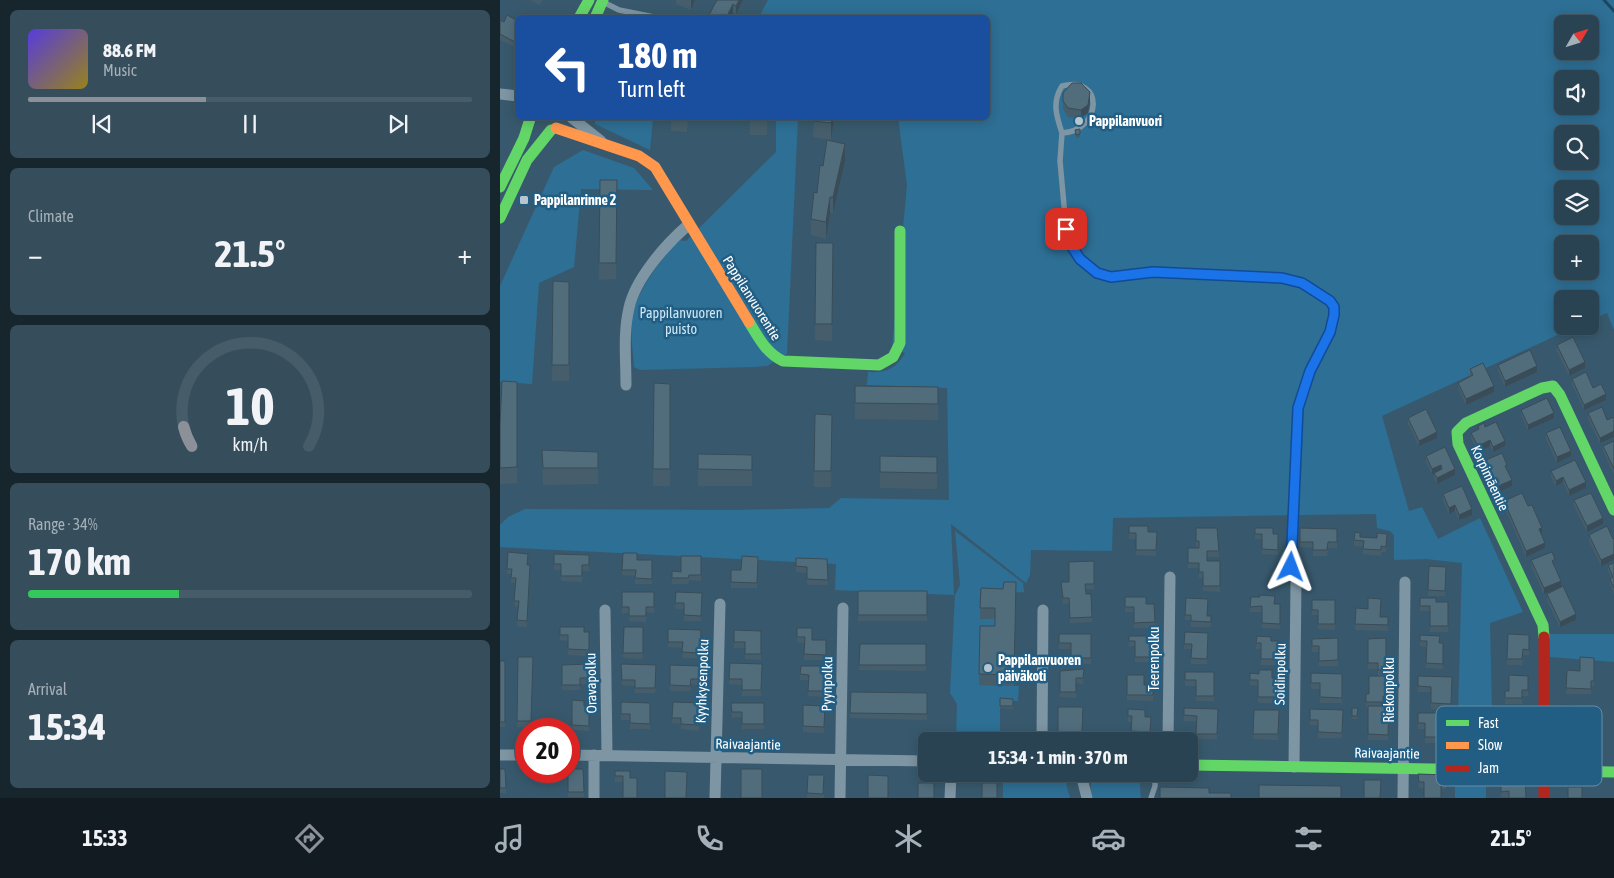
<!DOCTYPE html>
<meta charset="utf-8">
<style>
:root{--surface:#2a4352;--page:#364e5c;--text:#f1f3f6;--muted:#a5b0b8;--line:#465c69;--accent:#8c9099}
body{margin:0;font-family:"Asap Condensed",sans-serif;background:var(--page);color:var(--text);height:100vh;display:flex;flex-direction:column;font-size:19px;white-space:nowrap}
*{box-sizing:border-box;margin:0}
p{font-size:16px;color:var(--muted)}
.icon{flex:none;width:28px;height:28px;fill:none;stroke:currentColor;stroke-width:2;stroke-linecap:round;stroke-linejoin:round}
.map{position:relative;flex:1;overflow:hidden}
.panel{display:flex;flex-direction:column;gap:10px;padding:10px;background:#17252d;width:500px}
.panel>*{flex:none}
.top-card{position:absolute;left:15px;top:15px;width:475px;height:105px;border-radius:8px;box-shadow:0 2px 12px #0003,0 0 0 1px var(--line);background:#1a4fa0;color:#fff;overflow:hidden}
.needle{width:32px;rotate:51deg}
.fabs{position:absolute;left:1054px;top:15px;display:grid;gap:10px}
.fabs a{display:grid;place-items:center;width:45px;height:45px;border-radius:8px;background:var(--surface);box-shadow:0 2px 12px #0003,0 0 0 1px var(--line);font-size:25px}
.speed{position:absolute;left:15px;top:718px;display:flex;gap:10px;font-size:25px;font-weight:700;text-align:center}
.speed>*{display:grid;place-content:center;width:65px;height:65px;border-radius:50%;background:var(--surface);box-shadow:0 2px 12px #0003,0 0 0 1px var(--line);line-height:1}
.speed .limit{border:8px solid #d22;background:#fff;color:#111}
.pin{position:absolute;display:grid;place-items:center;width:42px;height:42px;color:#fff;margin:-21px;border-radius:10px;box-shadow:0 2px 8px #0006}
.me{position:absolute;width:55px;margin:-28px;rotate:3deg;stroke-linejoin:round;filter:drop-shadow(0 0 4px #0008)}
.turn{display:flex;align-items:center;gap:18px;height:105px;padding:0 20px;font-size:22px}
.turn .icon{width:65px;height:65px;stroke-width:2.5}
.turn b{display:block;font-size:35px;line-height:42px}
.big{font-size:38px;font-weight:700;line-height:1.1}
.panel .widget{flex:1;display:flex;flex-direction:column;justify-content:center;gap:8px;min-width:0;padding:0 18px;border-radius:8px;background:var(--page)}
.panel .dial{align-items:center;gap:0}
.dial svg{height:130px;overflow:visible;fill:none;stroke:var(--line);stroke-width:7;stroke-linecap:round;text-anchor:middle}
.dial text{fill:var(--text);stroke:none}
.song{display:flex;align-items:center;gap:15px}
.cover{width:60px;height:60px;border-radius:8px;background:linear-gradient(135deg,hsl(250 70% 55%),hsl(50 70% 35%))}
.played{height:5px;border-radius:2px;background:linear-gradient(90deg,var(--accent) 40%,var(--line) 40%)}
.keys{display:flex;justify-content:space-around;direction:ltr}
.heat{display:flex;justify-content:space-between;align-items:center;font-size:28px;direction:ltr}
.charge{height:8px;border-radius:4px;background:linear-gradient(90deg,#34c759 34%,var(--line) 0)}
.trip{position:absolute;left:418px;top:732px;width:280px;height:50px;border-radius:8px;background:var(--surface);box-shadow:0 2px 12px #0003,0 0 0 1px var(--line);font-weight:700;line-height:50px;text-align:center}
.dock{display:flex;height:80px;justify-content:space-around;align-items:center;background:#111b21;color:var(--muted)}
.dock .icon{width:35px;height:35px}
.dock .on{color:var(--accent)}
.dock b{font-size:22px;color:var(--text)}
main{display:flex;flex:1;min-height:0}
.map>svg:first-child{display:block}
.green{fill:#2e6f95;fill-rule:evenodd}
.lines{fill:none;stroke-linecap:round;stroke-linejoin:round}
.stream{stroke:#1b4763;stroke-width:3}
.lane{stroke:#7e95a3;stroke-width:5.5}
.street{stroke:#7e95a3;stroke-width:11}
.fast{stroke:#63d668;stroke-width:11}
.slow{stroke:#ff974d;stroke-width:11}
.jam{stroke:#b3261e;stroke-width:11}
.wall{fill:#465e6b}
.shaded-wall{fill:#394c57}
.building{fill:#516d7c;stroke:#394c57}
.route-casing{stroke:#114b97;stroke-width:12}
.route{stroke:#1a73e8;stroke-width:9}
.poi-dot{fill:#b9c5cc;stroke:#225e83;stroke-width:2}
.labels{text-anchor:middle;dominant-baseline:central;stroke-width:5;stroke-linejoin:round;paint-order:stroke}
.poi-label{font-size:14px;font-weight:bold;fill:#fff;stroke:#225e83;text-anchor:start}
.street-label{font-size:14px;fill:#fff;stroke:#225e83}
.park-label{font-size:14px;fill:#cee8f6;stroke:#225e83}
.key{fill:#225e83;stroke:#648ea8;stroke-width:1}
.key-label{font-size:14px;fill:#fff}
</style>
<main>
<section class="panel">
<div class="widget">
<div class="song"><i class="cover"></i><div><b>88.6 FM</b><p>Music</p></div></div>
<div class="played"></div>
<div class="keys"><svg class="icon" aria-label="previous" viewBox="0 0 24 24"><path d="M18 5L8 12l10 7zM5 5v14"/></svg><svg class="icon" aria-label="pause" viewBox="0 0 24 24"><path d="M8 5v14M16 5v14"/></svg><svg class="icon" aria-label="next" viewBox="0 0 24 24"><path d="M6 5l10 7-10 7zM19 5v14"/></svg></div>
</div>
<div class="widget"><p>Climate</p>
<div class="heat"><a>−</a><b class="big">21.5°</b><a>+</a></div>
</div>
<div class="widget dial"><svg viewBox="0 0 100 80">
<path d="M14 69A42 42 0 1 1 86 69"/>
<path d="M14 69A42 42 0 0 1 9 57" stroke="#8c9099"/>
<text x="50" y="56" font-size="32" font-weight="700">10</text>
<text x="50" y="72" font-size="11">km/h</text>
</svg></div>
<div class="widget"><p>Range · 34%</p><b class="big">170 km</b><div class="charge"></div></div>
<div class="widget"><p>Arrival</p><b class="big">15:34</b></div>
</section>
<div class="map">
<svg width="1114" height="798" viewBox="0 0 1114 798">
<rect width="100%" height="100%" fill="#38596d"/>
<path class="green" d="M268 0H1114V330L1107 313 1090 321V299H1062V326H1077L882 416 909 511 922 507 938 539 980 518 1023 612 990 623 993 753H957L962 563 926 559 894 560V535L890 531 877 528 876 514 613 518 612 551 531 550 530 575 526 583 451 524 454 595 335 590 336 564 0 547V525L8 517 25 509 234 510 329 508 341 498 449 500 447 388 367 385 368 372C386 373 396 369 405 353L392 348 407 185 398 118H488V18L259 17ZM1062 24H1090V51H1062ZM1062 79H1090V106H1062ZM1062 134H1090V161H1062ZM1062 189H1090V216H1062ZM1062 244H1090V271H1062Z
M95 118H153L150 150 95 124Z
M276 118H298L287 354 267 366 252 367 140 370 134 367C133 348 128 324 135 305 144 281 162 260 177 240L186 241 276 152Z
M83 150 134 168 153 190 81 189 74 267 39 283 32 384 0 382V286L54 167Z
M455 531 523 583 524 592 504 593 480 619H495V637L479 685 519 686 518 701H500V741L456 739 457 704 450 693 455 595 460 585Z
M1049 634H1114V662L1050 657Z
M503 774H550L566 783 570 798H503Z
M618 774H639L641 798H593L591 794V776Z
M955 781 986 782V798H955Z"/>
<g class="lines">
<path class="stream" d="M1104 0 1114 11"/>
<path class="lane" d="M103 2 119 10 159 18
M562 133C556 115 552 102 562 86 605 75 602 131 562 133L560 161 567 239 580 259 597 273 611 277 653 272 782 277 808 286 830 301 834 307V315L830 332 811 371 798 408 791 567 796 580
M651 798 655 786V774"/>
<path class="street" d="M0 94 18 96
M72 118 101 141
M126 385C126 359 123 333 129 308 135 279 166 244 188 225
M105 610 107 755
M542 741 543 610
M668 741 670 577
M0 755H26
M69 755 426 761
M794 767 796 580
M581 774 587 798
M94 798V755
M215 798 220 604
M340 798 343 608
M450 798 451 774
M903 798 905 582"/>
<path class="fast" d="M79 18 89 0
M95 18 103 0
M0 187 24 138 30 119
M0 218 27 160 51 130
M249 322C259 338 266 353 283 361L379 365 393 357 400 343V231
M1044 637 1043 625 958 444 957 432 966 423 1042 388 1053 386 1060 395 1114 510
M689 765 1114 772"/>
<path class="slow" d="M56 128 139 156 155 167 249 322"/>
<path class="jam" d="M1044 637V798"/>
</g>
<path class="wall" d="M30 0H42L40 5Z
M176 0H195L191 10 176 4Z
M217 0H243L236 14 233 13 231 18H209V15Z
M0 20 4 22 18 21 15 47 0 40Z
M563 93 590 101 588 113 581 118 568 117 563 109Z
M171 118H188L187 132 171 131Z
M250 118H267V135H250Z
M314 118H334L331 140 313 137Z
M575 130 580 134V137L576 138Z
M345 161 333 213H330L326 239 311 235V219L323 166Z
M100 180H117L116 279 99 280Z
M316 243H333L332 341 315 340Z
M53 281 69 282V381H52Z
M1057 345 1085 368 1069 376 1057 351Z
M998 365 1037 372 1005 387 998 371Z
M970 369 994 392 966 405 958 388V383L970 376Z
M1072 379 1093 388 1106 400 1084 410 1072 384Z
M17 382V483L0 484V425Z
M154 383 170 384V486H153Z
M438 387V420L355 419V403Z
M1021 410 1054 418 1028 430 1021 415Z
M1088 413 1107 420 1114 417V437L1100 443 1088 419Z
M332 415 331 487H314V471Z
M908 418 937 438 919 446 908 424Z
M978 426 985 427 1005 446 993 452 990 446 978 452 971 438V433L978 430Z
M1046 433 1071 456 1057 463 1046 439Z
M1114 441V475L1103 451V446Z
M42 450 98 452V484L43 485Z
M198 454 252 455V486H198Z
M380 456 437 457V489L380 488Z
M926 456 955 475 937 484 934 478V474H932L926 462Z
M984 461 1007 470 1012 486 996 493 984 467Z
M1051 471 1086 488 1069 496 1063 482 1056 486 1051 477Z
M943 494 972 515 959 520 955 511 949 514 943 500Z
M1074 500 1103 524 1087 532 1074 506Z
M1004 501 1042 533 1041 534 1045 548 1026 557 1004 506Z
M629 526 648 532H657L656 556 636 555V539H629Z
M1107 526 1101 566 1089 541V535Z
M696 528 719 551V557H707V561H720V592L703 591V578H699V568H688V548H699V547H696Z
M800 528 837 529V548H828L827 556H813V548L800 547Z
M755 534H778V555L762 554V539H755Z
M860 537 887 540 886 552H881V556L863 554V547L854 546V540Z
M123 553 137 560H152V584H135V576L122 575Z
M54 554 89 555V571H82V582L61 581V570H54Z
M201 556V581L189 580 188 584H172V571L181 572Z
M258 557 257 588H231V570H241Z
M327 559 328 585H307V573L296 572V566Z
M1031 560 1055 565 1054 566 1061 587 1044 594 1031 566Z
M594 561V589H585L586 594 592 617V622L570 623 569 603 563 604 561 582H569Z
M1114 563V594L1110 584V579L1111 578 1108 571V565Z
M28 565 30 571 27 627 17 626 18 607 14 606 16 583H11V574H7V569Z
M929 566 946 567 945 596H928Z
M516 582 514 686 479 685 480 626H495V619H480L481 588 503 589Z
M358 591H427V621H358Z
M122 592H154V613L146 612V622L129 621V613H122Z
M176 592 202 593 201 621H184V609H175Z
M1047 594 1076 620 1060 627 1047 600Z
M625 597 646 604H654L655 628H634V612H625Z
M686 598 707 616H711V627H691V620H685Z
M920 598 936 602H948V632H930V611H920Z
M812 600H835V630L818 629V615H812Z
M775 604H780V629L762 628V612H750V607Z
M856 608 881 617H888V631L855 630Z
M60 627 84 632H89V656L68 655V641L60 640Z
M124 627H143V659L123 658Z
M297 628 312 640H326V660H304V643L297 642Z
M168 629 201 630 200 658H182L183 648 168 647Z
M234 630 261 631V660L245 659V648H234Z
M685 632 708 633 707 664H691V649H684Z
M559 634H591V664H571V649H559Z
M1008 634 1029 635V655H1023L1022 665H1007Z
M920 635 940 643H943V669L926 668V647L920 646Z
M629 636 647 641H652V662H635V646L629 647Z
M757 636 771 641H779L778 665H761V649H756Z
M838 638V666H819V652H812V639Z
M886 638V676H878V669H868V639Z
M360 644H426V671L359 670Z
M18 657H33L31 727H17Z
M1094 658V687L1091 686V694H1066L1067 670 1080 671Z
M0 661H5V727H0Z
M230 663 262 664 261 696H242V685L229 684Z
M90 664V684H80V690H62V665Z
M121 664 156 665 155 693H135V686L122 685Z
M170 665 200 666 199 685 191 684 190 691H170Z
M301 666H326V697L308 696 309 680H300Z
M584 669 583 684 576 683V698L560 697V671Z
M685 672H714V701H696V686H685Z
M750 673 772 678H780L779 703H758V686L750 685Z
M811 673 842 674V703H820V689H811Z
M627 675 644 685H653V701L627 700Z
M886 676V702H883V706H889L888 740H868V708H866V694H869Z
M1028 676V696H1022V704H1005V691H1009Z
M952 677 951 710 931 709V692H918V686Z
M351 692 427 693V720L350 718Z
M500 698 513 699V709L500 708Z
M72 700 84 706H89V731L72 730Z
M121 702 150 703V729H130V720H121Z
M173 702 200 703 199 731 181 729V724L172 723Z
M231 703H264V729H242V717L232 718Z
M303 705 325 706 324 733 303 732Z
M1061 705 1078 716 1090 717V737H1069L1070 720 1060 719Z
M558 707H583L582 738H558Z
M684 708 718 709 717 739H696L697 721H684Z
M852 708H858L857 719H852Z
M628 709 645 717H651L650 738 631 737 632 722H628Z
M810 709 843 710 842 738H818V725H810Z
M754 710H779L778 740 753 739Z
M1008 711H1027V732H1020V742H1007Z
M918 713H942V743H925V729H918Z
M0 769 6 788V793H0Z
M83 769 84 797H68V771Z
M115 771H130L123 782H115Z
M918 774 946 775V789L919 788Z
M308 775H324V798H307Z
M1001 780 1026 798 1001 797Z"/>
<path class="shaded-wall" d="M191 0H195L191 10Z
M239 0H243L236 14V6Z
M233 4V13L231 18H226Z
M18 36V42L15 47V42Z
M590 92V101L588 113 581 118V110Z
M332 118H334L331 140V123Z
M345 144V161L333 213V197Z
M330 197V213L326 239V222Z
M1085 362V368L1069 376V370Z
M1037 366V372L1005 387V381Z
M994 386V392L966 405V399Z
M1106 394V400L1084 410V405Z
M1054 413V418L1028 430V425Z
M1114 431V437L1100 443V438Z
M937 432V438L919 446V441Z
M990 440V446L978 452V446Z
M1005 441V446L993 452V447Z
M1071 451V456L1057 463V457Z
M941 465V471L932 474V469Z
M955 469V475L937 484V478Z
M1063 477V482L1056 486V481Z
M1012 480V486L996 493V487Z
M1086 482V488L1069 496V490Z
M955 505V511L949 514V508Z
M972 509V515L959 520V515Z
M1103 518V524L1087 532V526Z
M1042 528V533L1039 535V529Z
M1045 543V548L1026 557V551Z
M1114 554V560L1101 566V560Z
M1061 581V587L1044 594V588Z
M1076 614V620L1060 627V622Z"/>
<path class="building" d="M217 0H239L236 6 233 4 226 18H215L209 15Z
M7 15 18 21V36L15 42 0 34V20L4 22Z
M572 83H581L590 92 588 105 581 110 568 108 563 101V93Z
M250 118H267V119H250Z
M314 118H332L331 123 313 121Z
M580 129V134L576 135 575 130Z
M327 140 345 144 333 197H330L326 222 311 219 314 192 317 193 320 165 323 166Z
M100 180H117L116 263H99Z
M316 243H333L332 324H315Z
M53 281 69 282V365H52Z
M1073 337 1085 362 1069 370 1057 345Z
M1030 350 1037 366 1005 381 998 365Z
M983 363 994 386 966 399 958 383 973 375 970 369Z
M1086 372 1093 388 1101 384 1106 394 1084 405 1072 379Z
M2 381 17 382V467L0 468V425Z
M154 383 170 384V469H153Z
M355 386 438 387V404L355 403Z
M1047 398 1054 413 1028 425 1021 410Z
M1102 407 1107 420 1114 417V431L1100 438 1088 413Z
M926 409 937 432 919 441 908 418Z
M315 414 332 415 331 471H314Z
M996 422 1005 441 993 447 990 440 978 446 971 433 979 429 978 426 984 423 985 427Z
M1060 427 1071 451 1057 457 1046 433Z
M1114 441V469L1103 446Z
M945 447 955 469 937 478 934 473 942 469 941 465 932 469 926 456Z
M42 450 98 452V468H43Z
M1002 453 1007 465 1005 466 1012 480 996 487 984 461Z
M198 454 252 455V470L198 469Z
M380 456 437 457V473L380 472Z
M1075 460 1086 482 1069 490 1063 477 1056 481 1051 471Z
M962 486 972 509 959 515 955 505 949 508 943 494Z
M1022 493 1028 506 1032 505 1042 528 1039 529 1045 543 1026 551 1004 501Z
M1091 493 1103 518 1087 526 1074 500Z
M629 526H648V532H657L656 550H636V533H629Z
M1107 526 1113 539 1114 538V554L1101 560 1089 535Z
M696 528H717L719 551H707V561H720V586H703V572H699V563H688V548H699V541H696Z
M755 528H773V534H778V550L762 549V534H755Z
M800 528 837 529V542H828L827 550H813V542H800Z
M855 532 860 533V537L877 538V533L887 534 886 547 881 546V550L863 549 864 541 854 540Z
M8 552 28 554 27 565H30L27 621 17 620 19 601H14L16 578H11L12 569H7Z
M1052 552 1055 559 1052 561 1061 581 1044 588 1031 560Z
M123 553H137V560H152V579L135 578 136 570H122Z
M54 554 89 555V565H82V576H61V564H54Z
M181 556H201V575H189L188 578H172V571L181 572Z
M242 556 258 557 257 583 231 582V570H241Z
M296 558 327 559 328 580 307 579V567L296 566Z
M594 561V584H585L586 594H591L592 617 570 618 569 598H563L561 582H569V562Z
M1114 563V588L1110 579 1113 577 1108 565Z
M929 566 946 567 945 591 928 590Z
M504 582H516L514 675 479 674 480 626H495V608H480L481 588 503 589Z
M1063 586 1076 614 1060 622 1047 594Z
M358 591H427V615H358Z
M122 592H154V607H146V616H129V607H122Z
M176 592 202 593 201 616 184 615V603H175Z
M759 595 775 596 774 604H780V624L762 623V606L750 607 751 597H760Z
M625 597H646V604H654L655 622 634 623V607H625Z
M686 598 708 599 707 616H711V622L691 621V615H685Z
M868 598 881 599 880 617H888V625L855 624 856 608 868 609Z
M920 598H936V602H948V626H930V606H920Z
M812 600H835V624H818V610H812Z
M60 627H84V632H89V650L68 649V635H60Z
M124 627H143V653H123Z
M297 628H312V640H326V655L304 654 305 637H297Z
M168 629 201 630 200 653 182 652 183 642H168Z
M234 630 261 631V654H245V642H234Z
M685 632 708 633 707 659 691 658 692 644H684Z
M559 634H591V658H571V643H559Z
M1008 634 1029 635V650L1023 649 1022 659H1007Z
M920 635 940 636 939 643H943V664L926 663 927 641H920Z
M629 636H647V641H652V657H635V641H629Z
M757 636 771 637V641H779L778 659H761V643H756Z
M838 638V660L819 661V646H812V639Z
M886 638V670H878V663H868V639Z
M360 644H426V665H359Z
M18 657H33L31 721H17Z
M1080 657 1094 658V681H1091V689L1066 688 1067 670 1080 671Z
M0 661H5V722H0Z
M230 663 262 664 261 690H242V679H229Z
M90 664V678H80V685H62V665Z
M121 664 156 665 155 688H135V680H122Z
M170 665 200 666 199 679H191L190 686 170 685Z
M301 666H326V691H308L309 675 300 674Z
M584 669 583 678H576V692H560V671Z
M759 670H772V678H780L779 697H758V680H750V673L759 674Z
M685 672H714V696H696V680H685Z
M811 673 842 674V698L820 697V683H811Z
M627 675H644V685H653V695H627Z
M1009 675 1028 676V690H1022V698H1005V691H1009Z
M869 676H886V696H883V702H866V694H869Z
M918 676 952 677 951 704 931 703V687L918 686Z
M351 692 427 693V714L350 713Z
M500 698 513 699V706H500Z
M72 700 84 701V706H89V726L72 725Z
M121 702 150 703V724L130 723V714H121Z
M173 702 200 703 199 725 181 724V718H172Z
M231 703H264V724H242V712H232Z
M303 705 325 706 324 727 303 726Z
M1061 705 1078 706 1077 716 1090 717V732L1069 731 1070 714 1060 713Z
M868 706H889L888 735 868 734Z
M558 707H583L582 732H558Z
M684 708 718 709 717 734H696L697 716 684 715Z
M852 708H858L857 716H852Z
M628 709 645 710V717H651L650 732 631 731 632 716H628Z
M810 709 843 710 842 733 818 732V720H810Z
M754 710H779L778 734H753Z
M918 713H942V737H925V723H918Z
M0 769H5L6 788H0Z
M69 769H83L84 792H68V771H69Z
M241 769H262V798H241Z
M115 771H130V778H137V798H123V776H115Z
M165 771 187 772 186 798H165Z
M918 774 946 775V784L941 783V798H924V782H919Z
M308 775H324L323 794 307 793Z
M368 775 388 776V798H368Z
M864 780H881L880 798H864Z
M1001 780H1025L1026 798H1009V791L1001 792Z
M418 783H434V798H418Z
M482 783H497V798H482Z
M759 785 841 786V798H759Z
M660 787 709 788V793H731V798H660Z
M1068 787H1082V798H1068Z"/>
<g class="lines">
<defs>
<path id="route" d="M566 229 567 239 580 259 597 273 611 277 653 272 782 278 802 283 830 301 834 307V315L830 332 810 371 798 408 791 567"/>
</defs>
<use href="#route" class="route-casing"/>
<use href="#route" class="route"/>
</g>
<g class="poi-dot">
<circle cx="579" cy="121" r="5"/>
<rect x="19" y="195" width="10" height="10" rx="2.5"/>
<circle cx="488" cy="668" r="5"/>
</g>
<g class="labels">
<g class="poi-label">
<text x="589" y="121">Pappilanvuori</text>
<text x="34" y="200">Pappilanrinne 2</text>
<text x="498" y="660">Pappilanvuoren<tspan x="498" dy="16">päiväkoti</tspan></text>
</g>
<g class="street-label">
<text transform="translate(252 298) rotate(58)">Pappilanvuorentie</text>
<text transform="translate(990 478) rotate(65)">Korpimäentie</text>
<text transform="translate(654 659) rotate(-90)">Teerenpolku</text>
<text transform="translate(780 674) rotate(-89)">Soidinpolku</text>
<text transform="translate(202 681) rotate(-88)">Kyyhkysenpolku</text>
<text transform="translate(91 683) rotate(-91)">Oravapolku</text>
<text transform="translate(327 684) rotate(-89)">Pyynpolku</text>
<text transform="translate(889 690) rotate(-90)">Riekonpolku</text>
<text transform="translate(248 744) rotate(1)">Raivaajantie</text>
<text transform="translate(887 753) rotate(1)">Raivaajantie</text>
</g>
<g class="park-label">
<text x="181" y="313">Pappilanvuoren<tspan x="181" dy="16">puisto</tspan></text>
</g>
</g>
<rect x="936" y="706" width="166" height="80" rx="8" class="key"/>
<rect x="946" y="720" width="23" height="6" fill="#63d668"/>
<rect x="946" y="742" width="23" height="7" fill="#ff974d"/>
<rect x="946" y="765" width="23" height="6" fill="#b3261e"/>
<g class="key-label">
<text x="978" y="728">Fast</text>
<text x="978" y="750">Slow</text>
<text x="978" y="773">Jam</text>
</g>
</svg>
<div class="fabs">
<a><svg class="needle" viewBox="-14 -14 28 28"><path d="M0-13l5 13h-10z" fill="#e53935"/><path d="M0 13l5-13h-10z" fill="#a5b0b8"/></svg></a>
<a><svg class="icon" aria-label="sound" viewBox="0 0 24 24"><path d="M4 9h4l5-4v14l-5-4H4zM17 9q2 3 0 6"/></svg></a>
<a><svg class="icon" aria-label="search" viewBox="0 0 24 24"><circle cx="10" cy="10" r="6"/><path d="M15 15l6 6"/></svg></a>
<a><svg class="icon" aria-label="layers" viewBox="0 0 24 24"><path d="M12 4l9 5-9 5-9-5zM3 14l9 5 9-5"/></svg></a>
<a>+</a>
<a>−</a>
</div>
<div class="speed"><div class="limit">20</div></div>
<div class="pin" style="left:566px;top:229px;background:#d93025"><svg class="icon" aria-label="arrive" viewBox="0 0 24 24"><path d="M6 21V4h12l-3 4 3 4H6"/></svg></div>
<svg class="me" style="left:791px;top:567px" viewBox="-20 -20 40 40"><path d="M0-17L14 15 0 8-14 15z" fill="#1a73e8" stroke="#fff" stroke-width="4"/></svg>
<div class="trip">15:34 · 1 min · 370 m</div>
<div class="top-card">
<div class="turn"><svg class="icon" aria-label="left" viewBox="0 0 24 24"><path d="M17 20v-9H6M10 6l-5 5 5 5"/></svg><div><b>180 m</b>Turn left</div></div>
</div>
</div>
</main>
<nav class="dock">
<b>15:33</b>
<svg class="icon on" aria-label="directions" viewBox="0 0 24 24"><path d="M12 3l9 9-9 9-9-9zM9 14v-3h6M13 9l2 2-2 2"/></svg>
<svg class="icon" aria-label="music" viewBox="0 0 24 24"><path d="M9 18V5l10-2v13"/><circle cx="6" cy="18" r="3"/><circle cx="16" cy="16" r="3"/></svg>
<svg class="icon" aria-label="phone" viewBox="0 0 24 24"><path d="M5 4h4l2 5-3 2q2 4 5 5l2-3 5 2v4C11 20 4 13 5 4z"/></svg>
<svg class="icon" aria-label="climate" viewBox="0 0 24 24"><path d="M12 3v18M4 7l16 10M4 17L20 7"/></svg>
<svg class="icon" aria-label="car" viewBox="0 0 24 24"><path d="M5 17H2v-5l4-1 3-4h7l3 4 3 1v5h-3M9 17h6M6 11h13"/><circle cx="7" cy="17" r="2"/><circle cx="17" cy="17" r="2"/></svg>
<svg class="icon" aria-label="filters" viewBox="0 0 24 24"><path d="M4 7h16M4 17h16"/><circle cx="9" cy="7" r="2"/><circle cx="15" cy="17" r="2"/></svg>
<b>21.5°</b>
</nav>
